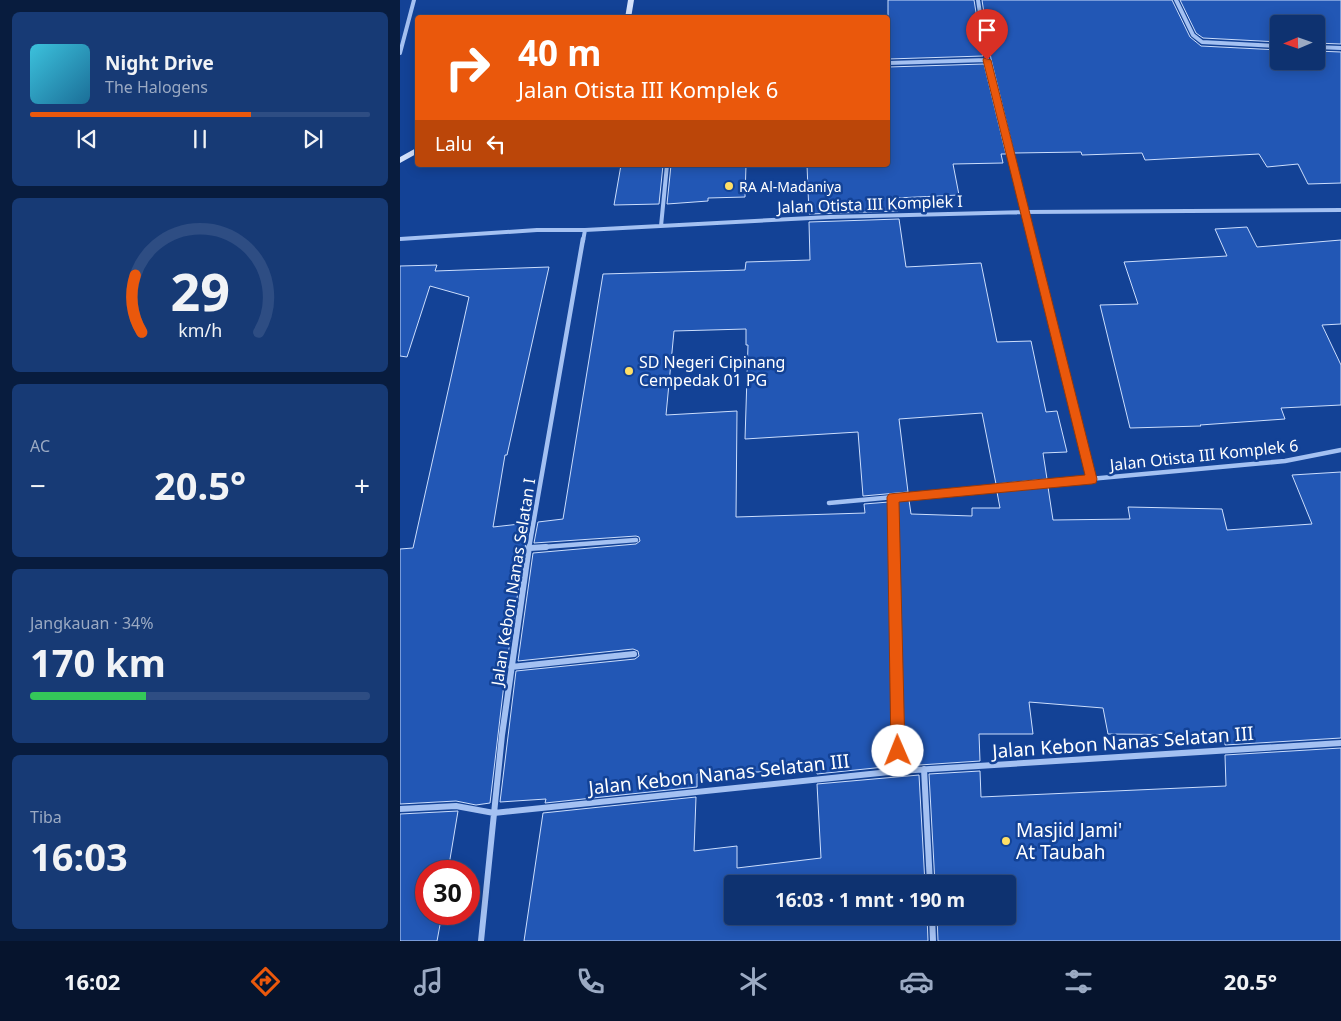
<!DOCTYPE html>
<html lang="id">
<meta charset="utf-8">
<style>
:root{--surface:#0e3270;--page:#173a75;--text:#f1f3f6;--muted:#9baac3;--line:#2e4d83;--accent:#ea580c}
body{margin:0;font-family:"Noto Sans",sans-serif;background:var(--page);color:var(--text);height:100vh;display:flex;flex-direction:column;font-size:19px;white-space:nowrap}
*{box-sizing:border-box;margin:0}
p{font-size:16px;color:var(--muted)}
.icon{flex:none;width:28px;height:28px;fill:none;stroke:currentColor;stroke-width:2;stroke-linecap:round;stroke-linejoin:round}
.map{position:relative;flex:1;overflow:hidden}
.details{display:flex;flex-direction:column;gap:12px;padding:12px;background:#081c3e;width:400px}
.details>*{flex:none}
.top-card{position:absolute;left:15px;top:15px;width:475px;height:152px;border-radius:5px;box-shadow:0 2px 12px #0003,0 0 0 1px var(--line);background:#ea580c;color:#fff;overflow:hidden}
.needle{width:32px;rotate:268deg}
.fabs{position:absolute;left:870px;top:15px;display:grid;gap:10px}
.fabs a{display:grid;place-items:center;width:55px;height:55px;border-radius:5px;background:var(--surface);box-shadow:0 2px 12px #0003,0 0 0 1px var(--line);font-size:25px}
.speed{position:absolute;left:15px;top:860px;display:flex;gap:10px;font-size:25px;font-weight:700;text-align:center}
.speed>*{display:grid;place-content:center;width:65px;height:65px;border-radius:50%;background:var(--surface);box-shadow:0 2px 12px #0003,0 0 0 1px var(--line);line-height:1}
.speed .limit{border:8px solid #d22;background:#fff;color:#111}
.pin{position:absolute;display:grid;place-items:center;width:42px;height:42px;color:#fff;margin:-51px -21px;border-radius:50% 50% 50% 0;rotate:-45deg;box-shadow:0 0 5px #0007}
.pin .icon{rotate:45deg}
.me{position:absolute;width:55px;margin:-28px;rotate:359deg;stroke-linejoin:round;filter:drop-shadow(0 0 4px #0008)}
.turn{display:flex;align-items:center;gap:18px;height:105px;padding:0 20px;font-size:22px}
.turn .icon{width:65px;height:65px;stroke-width:2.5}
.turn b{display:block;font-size:35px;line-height:42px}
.then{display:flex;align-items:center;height:48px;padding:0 20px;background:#0003;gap:10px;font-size:19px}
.big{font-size:38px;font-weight:700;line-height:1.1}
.details .card{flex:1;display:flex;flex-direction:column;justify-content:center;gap:8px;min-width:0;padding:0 18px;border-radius:8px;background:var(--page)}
.details .dial{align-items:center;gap:0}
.dial svg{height:130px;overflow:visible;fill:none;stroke:var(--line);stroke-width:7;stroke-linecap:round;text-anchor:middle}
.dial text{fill:var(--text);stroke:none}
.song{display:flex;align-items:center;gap:15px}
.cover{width:60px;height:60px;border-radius:8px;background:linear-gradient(135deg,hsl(190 70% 55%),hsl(200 70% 35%))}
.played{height:5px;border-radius:2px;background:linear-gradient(90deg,var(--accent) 65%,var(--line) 65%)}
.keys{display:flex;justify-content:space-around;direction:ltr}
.heat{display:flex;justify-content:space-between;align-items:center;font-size:28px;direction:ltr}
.charge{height:8px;border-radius:4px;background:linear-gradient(90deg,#34c759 34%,var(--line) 0)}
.trip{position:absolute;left:324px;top:875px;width:292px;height:50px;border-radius:5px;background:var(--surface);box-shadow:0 2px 12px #0003,0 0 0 1px var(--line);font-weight:700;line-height:50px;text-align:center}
.dock{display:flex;height:80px;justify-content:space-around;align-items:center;background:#06142d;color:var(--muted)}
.dock .icon{width:35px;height:35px}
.dock .active{color:var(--accent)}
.dock b{font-size:22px;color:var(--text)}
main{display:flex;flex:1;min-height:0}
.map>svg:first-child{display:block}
.building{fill:#2257b5;stroke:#ccdefd}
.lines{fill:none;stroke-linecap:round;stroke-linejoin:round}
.street-far2{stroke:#a4c1f2;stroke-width:4}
.street-far1{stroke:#a4c1f2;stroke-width:4.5}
.street{stroke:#a4c1f2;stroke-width:6}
.secondary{fill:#d4e2fc;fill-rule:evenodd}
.route{fill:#ea580c;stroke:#983908}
.poi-dot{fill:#ffdf66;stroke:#134296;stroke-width:2}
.labels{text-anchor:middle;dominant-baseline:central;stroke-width:5;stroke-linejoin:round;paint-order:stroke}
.far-poi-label{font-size:14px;fill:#fff;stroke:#134296;text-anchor:start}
.street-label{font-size:16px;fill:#fff;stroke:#134296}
.poi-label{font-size:16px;fill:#fff;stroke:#134296;text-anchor:start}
.near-street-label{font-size:19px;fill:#fff;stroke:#134296}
.near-poi-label{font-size:19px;fill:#fff;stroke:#134296;text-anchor:start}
</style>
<main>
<section class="details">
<div class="card">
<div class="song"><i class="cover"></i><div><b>Night Drive</b><p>The Halogens</p></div></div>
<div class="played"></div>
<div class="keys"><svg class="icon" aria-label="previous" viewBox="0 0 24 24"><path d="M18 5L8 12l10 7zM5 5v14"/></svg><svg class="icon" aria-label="pause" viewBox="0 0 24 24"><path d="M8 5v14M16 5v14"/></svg><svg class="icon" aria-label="next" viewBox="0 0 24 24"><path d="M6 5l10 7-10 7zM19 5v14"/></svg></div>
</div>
<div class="card dial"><svg viewBox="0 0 100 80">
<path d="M14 69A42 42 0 1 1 86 69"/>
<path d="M14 69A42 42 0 0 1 10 34" stroke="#ea580c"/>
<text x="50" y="56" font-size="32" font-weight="700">29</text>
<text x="50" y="72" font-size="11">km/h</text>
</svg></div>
<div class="card"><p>AC</p>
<div class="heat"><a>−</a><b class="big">20.5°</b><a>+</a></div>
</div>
<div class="card"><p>Jangkauan · 34%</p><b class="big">170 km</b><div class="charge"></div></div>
<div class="card"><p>Tiba</p><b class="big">16:03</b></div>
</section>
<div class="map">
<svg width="941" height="941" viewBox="0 0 941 941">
<rect width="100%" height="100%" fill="#134296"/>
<path class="building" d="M488 0H574L583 56 488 59Z
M582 0H772L790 37 801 46 879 50V61H916V51L941 52V183L908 184 898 164 867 167 859 154 745 160 742 153 682 155 681 152 614 153 591 59Z
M780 0H941V44L916 43V24H879V42L803 38 796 33Z
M584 64 606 154H601L603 163 553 164 559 195 496 198 498 211 409 214 407 165H488V67Z
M221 165H263L259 204 214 205Z
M271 165H346L345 197 308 198V201L267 204Z
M499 219 506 267 581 263 597 342 631 341 646 412 657 411 667 452 643 453 647 479 596 484 582 413 499 419 508 492 463 496 458 432 345 439 348 345H346V329L274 331 266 415 337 411 336 517 465 513 464 504 489 502 494 766 417 774V770L297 774V787L145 803 146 799 100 802 116 671 235 659 239 656 238 651 233 649 118 661 133 553 236 544 240 541 239 537 236 536 134 543 138 522 163 519 203 274 345 270 346 262 410 260 409 222Z
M847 227 857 247 941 240V324L922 325 941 365V405L881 408 885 419 800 425 801 426 730 428 700 305 738 304 724 262 827 256 815 229Z
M37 265 35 271 149 267 107 455H105L93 527 129 523 106 667 90 803 76 805 56 801 0 804V549L13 548 69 297 30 286 7 357 0 356V266Z
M941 472V738L825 745V735L708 734 703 708 629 702 633 734H579L580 761 504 766 497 501 509 500 511 514 572 516V508H600L597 492 648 487 653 520 730 519 728 507 822 509 827 530 912 524 892 475Z
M941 748V941H538L537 916H608V884H535L529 774 580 771 581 797 826 786 825 755Z
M519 775 525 884H332V916H527L528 941H124L143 813 296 797 294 851 337 846V868L421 858 417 784Z
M58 811 48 871H26V914H42L37 941H0V814Z"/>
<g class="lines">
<path class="street-far2" d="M578 0 587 60 632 241
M776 0 793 35 802 42 879 46
M916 47 941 48
M0 53 14 0
M488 63 587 60
M261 226 267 165
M0 239 137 230H185L430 217 624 212 941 210
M183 241 185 230"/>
<path class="street-far1" d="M632 239 691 479
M493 497 494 548
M429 503 885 461 941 450
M129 548 183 239
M130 548 236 540"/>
<path class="street" d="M494 547 499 771
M130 548 146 547
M111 667 234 654
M524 769 530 884
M0 809 56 806 94 813 499 771 941 743
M532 916 533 941
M81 941 102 735 129 547"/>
<path class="secondary" d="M228 0H234L231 18H225Z
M18 147V153L0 163V157Z"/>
</g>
<path class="route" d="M584 58 591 60 697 479 696 483 692 484 499 502 505 751 503 756 498 758 493 756 491 751 487 497 489 494 685 475 583 60Z"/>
<g class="poi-dot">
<circle cx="329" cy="186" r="5"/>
<circle cx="229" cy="371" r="5"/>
<circle cx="606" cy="841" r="5"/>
</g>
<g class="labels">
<g class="far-poi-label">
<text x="339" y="186">RA Al-Madaniya</text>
</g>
<g class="street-label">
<text transform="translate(470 204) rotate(-2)">Jalan Otista III Komplek I</text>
<text transform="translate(804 455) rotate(-6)">Jalan Otista III Komplek 6</text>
<text transform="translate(113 582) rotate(-81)">Jalan Kebon Nanas Selatan I</text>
</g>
<g class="poi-label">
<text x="239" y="362">SD Negeri Cipinang<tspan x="239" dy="18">Cempedak 01 PG</tspan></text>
</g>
<g class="near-street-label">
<text transform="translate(723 742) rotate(-4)">Jalan Kebon Nanas Selatan III</text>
<text transform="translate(319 774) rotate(-6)">Jalan Kebon Nanas Selatan III</text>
</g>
<g class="near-poi-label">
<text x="616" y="830">Masjid Jami'<tspan x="616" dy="22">At Taubah</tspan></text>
</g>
</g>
</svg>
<div class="fabs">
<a><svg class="needle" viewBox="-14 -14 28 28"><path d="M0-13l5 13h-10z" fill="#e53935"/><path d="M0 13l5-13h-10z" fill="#9baac3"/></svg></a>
</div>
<div class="speed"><div class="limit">30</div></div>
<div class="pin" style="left:587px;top:60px;background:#d93025"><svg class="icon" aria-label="arrive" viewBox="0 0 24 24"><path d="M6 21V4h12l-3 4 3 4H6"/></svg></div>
<svg class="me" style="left:498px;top:751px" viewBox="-20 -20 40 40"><circle r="19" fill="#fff"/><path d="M0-13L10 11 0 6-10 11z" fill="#ea580c"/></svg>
<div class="trip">16:03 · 1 mnt · 190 m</div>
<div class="top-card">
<div class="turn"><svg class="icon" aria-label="right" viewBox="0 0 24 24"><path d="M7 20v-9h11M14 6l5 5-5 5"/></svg><div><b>40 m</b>Jalan Otista III Komplek 6</div></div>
<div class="then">Lalu<svg class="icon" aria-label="left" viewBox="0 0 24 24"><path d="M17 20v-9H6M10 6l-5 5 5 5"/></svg></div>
</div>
</div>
</main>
<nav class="dock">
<b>16:02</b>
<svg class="icon active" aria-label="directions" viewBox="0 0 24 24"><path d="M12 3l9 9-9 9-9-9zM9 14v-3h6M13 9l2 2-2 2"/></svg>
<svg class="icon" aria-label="music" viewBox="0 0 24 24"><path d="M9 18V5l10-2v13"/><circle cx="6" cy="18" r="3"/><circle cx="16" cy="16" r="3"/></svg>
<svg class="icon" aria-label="phone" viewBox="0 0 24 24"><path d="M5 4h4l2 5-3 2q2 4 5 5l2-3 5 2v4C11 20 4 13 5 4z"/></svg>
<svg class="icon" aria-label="climate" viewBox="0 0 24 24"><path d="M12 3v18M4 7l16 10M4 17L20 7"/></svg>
<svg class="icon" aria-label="car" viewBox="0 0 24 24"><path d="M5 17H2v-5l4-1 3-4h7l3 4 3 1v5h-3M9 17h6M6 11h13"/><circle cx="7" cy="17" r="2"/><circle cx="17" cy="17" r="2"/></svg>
<svg class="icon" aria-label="filters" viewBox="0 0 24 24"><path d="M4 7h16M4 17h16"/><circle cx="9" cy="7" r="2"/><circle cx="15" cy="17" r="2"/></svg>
<b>20.5°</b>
</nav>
